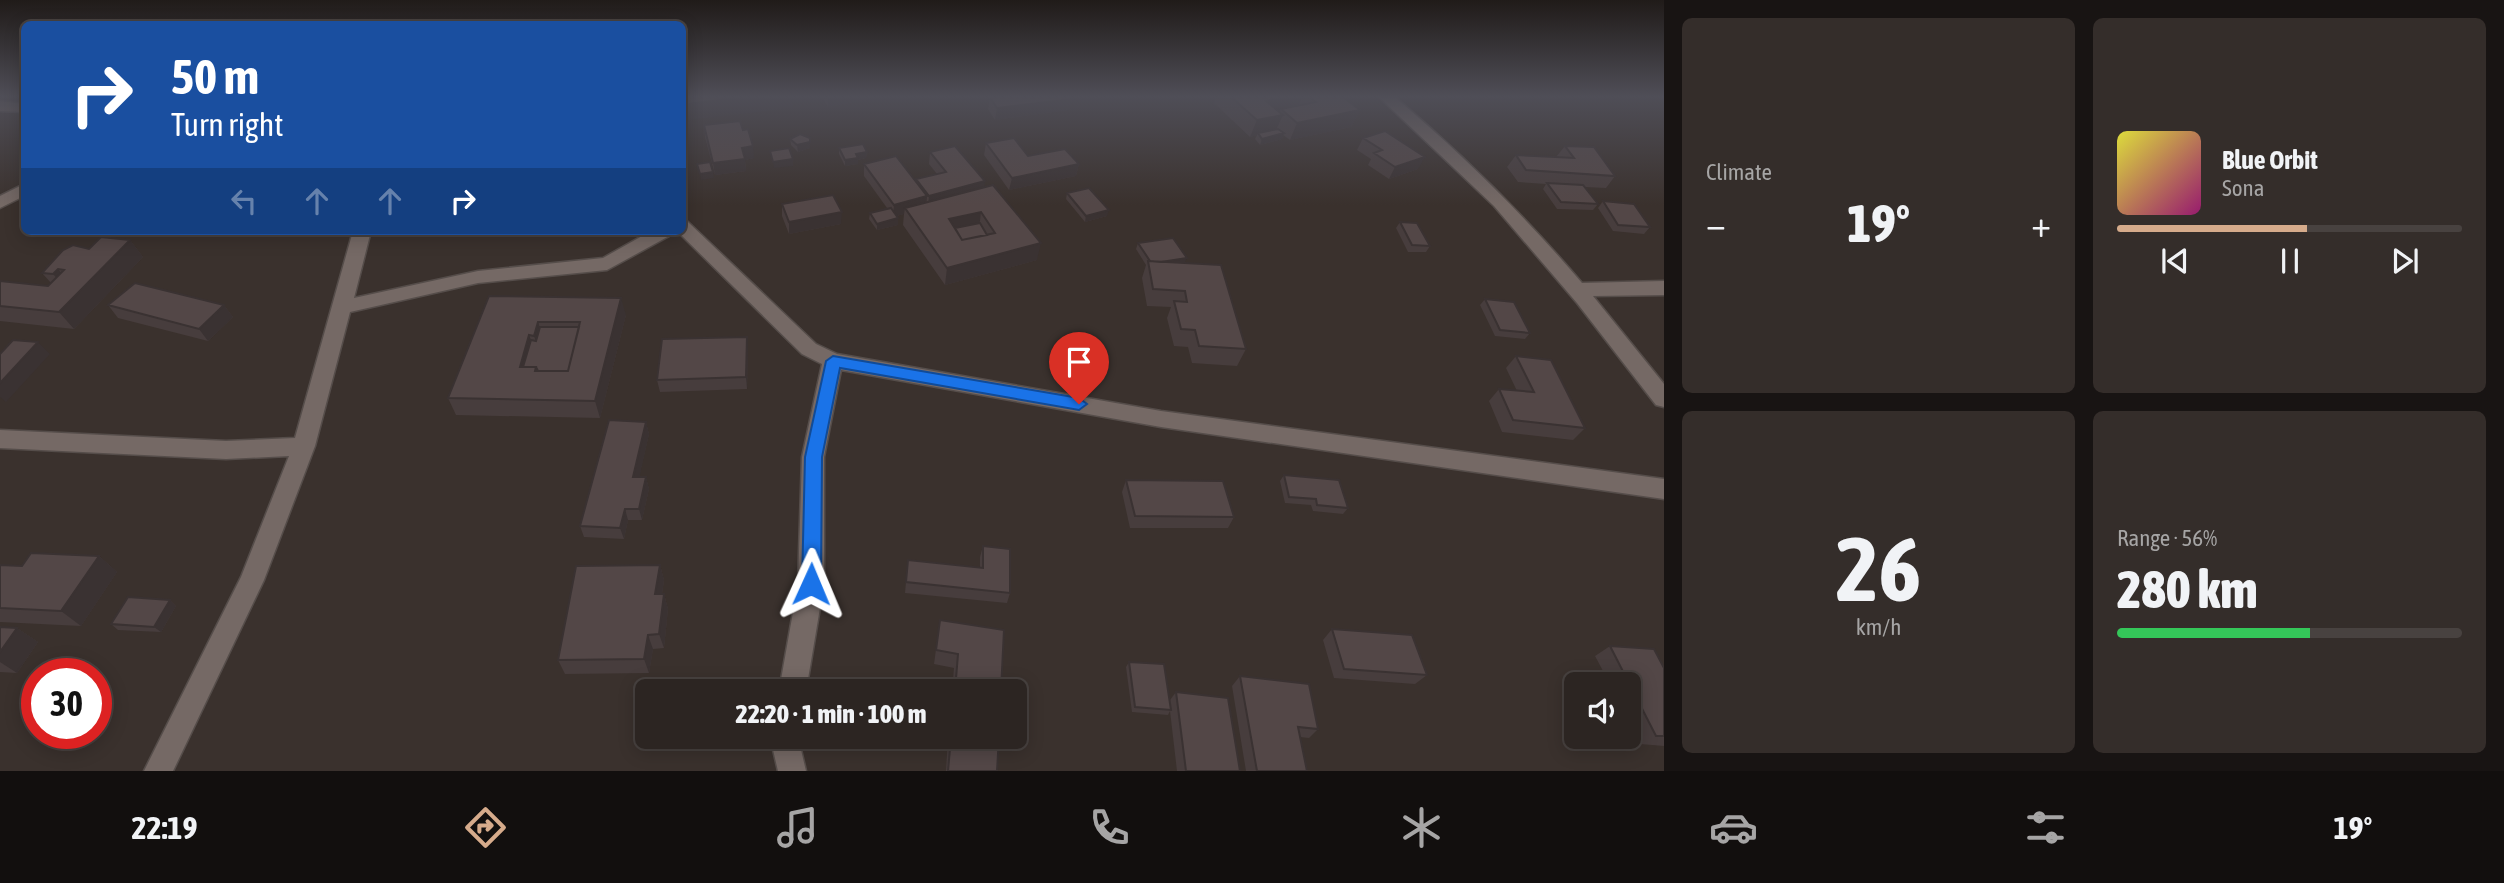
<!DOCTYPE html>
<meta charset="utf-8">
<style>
:root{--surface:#2c2522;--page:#342d2a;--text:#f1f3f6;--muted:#a6a5a5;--line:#484240;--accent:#d6ab8b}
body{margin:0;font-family:"Asap Condensed",sans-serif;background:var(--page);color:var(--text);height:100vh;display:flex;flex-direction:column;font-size:26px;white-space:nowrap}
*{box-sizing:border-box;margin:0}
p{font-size:23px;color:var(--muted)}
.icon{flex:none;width:38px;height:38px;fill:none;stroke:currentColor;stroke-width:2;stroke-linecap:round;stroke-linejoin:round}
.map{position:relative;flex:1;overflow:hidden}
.details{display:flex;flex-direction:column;gap:18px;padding:18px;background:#181413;width:840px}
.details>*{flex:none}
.hud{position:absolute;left:21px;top:21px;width:665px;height:214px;border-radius:10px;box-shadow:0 4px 18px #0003,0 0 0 2px var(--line);background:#1a4fa0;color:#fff;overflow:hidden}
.tools{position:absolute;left:1564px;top:672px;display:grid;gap:14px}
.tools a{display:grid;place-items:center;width:77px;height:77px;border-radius:10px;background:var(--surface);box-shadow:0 4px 18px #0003,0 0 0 2px var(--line);font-size:35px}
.speed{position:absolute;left:21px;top:658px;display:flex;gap:14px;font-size:35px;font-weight:700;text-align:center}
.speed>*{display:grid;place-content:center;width:91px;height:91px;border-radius:50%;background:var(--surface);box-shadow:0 4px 18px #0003,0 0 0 2px var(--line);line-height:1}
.speed .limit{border:10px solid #d22;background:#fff;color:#111}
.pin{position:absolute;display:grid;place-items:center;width:60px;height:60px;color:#fff;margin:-72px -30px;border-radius:50% 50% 50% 0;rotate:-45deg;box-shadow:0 0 7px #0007}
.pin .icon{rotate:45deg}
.me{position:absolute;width:77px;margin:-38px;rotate:1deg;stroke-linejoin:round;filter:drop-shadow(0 0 5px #0008)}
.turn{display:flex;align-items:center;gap:24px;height:147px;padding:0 35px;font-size:32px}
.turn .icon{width:91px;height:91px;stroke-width:2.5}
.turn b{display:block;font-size:49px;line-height:60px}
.lanes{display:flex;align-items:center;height:66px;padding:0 35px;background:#0003;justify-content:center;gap:35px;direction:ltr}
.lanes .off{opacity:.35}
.big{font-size:52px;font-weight:800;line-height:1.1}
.details .widget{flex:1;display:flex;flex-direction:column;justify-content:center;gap:10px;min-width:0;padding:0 24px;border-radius:10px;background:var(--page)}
.details .dial{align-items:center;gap:0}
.dial b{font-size:91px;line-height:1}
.song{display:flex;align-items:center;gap:21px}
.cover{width:84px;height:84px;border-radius:10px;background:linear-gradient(135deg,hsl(60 70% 55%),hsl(320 70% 35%))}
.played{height:7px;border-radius:4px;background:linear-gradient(90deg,var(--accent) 55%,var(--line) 55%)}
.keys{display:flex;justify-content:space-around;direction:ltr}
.heat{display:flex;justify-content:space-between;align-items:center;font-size:38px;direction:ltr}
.charge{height:10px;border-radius:5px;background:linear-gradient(90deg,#34c759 56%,var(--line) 0)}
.details .tiles{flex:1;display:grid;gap:18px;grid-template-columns:repeat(2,1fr)}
.trip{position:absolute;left:635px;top:679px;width:392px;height:70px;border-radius:10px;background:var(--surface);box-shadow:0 4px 18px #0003,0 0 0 2px var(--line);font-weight:800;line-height:70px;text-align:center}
.tab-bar{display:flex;height:112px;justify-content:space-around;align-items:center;background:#120f0e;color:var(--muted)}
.tab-bar .icon{width:49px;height:49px}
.tab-bar .current{color:var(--accent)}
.tab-bar b{font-size:32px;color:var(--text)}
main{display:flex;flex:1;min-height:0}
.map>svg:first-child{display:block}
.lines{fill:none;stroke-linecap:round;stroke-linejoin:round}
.minor-casing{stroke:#554d4a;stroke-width:3}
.minor{fill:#756965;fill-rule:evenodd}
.wall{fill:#473d3d}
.shaded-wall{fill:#3a3232}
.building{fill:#534747;stroke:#3a3232;stroke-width:2;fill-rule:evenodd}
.route{fill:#1a73e8;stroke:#114b97;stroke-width:2}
</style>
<main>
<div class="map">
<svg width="1664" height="771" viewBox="0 0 1664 771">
<rect width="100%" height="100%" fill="#3a312d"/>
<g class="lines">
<defs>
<path id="minor" d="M1379 97H1395C1463 155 1525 216 1582 283L1664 281V295L1593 296 1664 384V407L1656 405 1577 303 1494 206Z
M0 101 24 104V112L0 111Z
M24 184V196L0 208V196Z
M682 220 688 222 816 344 837 354 1161 411 1664 479V499L1161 427 841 370 824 457V584L806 691H779L798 584 802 457 822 364 802 354 677 231H682Z
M353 231H371L354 298 478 271 603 258 651 231H674L671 235 607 270 478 283 350 312 315 446 264 580 173 771H144L241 577 289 456 226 459 0 448V430L226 441 295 438Z
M770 737H798L806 771H778Z"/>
</defs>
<use href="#minor" class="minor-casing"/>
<use href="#minor" class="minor"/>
</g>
<path class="wall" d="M822 97H878L828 107Z
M990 97 1071 99 1068 110 995 120 988 109Z
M1216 97H1343L1360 110 1351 127 1290 140 1283 135 1282 139 1260 145 1255 139 1257 135 1250 137 1214 103Z
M704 125 754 158 745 160 746 171 715 175 705 137Z
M810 138V148L798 152 791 145 790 139Z
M1363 138 1418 169 1389 179 1368 165 1371 159 1357 150Z
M986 143 1028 156 1079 164 1076 176 1009 190 984 155Z
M1565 146 1615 176 1606 188 1585 187 1598 204 1593 210 1557 209 1543 189 1546 184 1518 182 1507 167 1516 155 1556 157Z
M839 148 867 152 866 158 858 160V164L845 166 839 154Z
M930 152 984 187 1037 260 945 285 903 225 904 214 896 216 898 225 877 230 869 219 870 213 887 208 864 176V164L916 182V179L937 174 929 164Z
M1067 193 1107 216 1085 222 1066 199Z
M1603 201 1650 227 1644 234 1613 231 1598 208Z
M782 204 841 224 789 234 782 216Z
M1400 222 1430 246 1426 252H1408L1396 228Z
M142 231H171L167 235 143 233Z
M130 240 143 257 74 329 0 321V281L48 286 51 283 42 273 89 249Z
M1138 243 1185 263 1246 349 1237 366 1192 363 1188 347 1174 346 1167 318 1171 307 1147 306 1142 278 1146 265 1136 249Z
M489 296 626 315 600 418 456 415 448 398Z
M1485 299 1530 333 1525 339 1495 336 1480 305Z
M108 305H224L233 317 208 341 118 318Z
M748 349 747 389 660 392 657 380Z
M1516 356 1585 428 1573 440 1502 432 1489 401 1499 389 1517 391 1506 368Z
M646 422 649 434 639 477H646L649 489 642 520H628L624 539 584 537 580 526Z
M1284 475 1348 508 1343 514 1313 511 1311 505 1285 503 1280 481Z
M1126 480 1234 517 1228 528H1130L1122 492Z
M983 546 1010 593 1007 603 905 593 908 560 980 568V557Z
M99 556 117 572 81 626 0 622V565L22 566Z
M660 565 664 580 662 594H664L668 609 664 648 653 649 649 673 565 674 558 660Z
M170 600 176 606 161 632 118 630 111 624Z
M940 620 1001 691H952L954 668 934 664Z
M0 627 17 628 38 642 17 673 0 672Z
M1332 629 1427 675 1415 684 1334 678 1323 640Z
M1610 646 1664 668V746L1640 744 1629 723V684H1610L1595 656Z
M1129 662 1170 700 1176 692 1240 771H1177L1170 711 1168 715 1132 712 1126 667Z
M1240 676 1318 729 1309 738 1300 737 1307 771H1246L1232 686Z
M948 737H999L997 771H946Z"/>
<path class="shaded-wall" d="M744 97H792L793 108 689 120 687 104Z
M828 97H878L828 107Z
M1284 97H1302L1297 110 1281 109 1279 113 1266 101Z
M1071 99 1068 110 995 120 997 108Z
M1360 110 1351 127 1290 140 1297 123Z
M1283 115 1275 132 1258 133 1257 135 1250 137 1257 120Z
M1284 133 1282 139 1260 145 1262 139Z
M810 142V148L798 152 797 145Z
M753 146 754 158 745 160 746 171 715 175 713 163 742 148Z
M867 152 866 158 858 160V164L845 166V160L856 154Z
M1425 157 1418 169 1389 179 1395 167Z
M793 159V166L774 168 773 162Z
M1079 164 1076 176 1009 190 1012 178Z
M713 172 714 178 701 180 700 174Z
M985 181 984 194 928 208 929 196Z
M927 196 926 209 905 208 904 214 893 217 894 205Z
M1109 210 1107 216 1085 222 1086 216Z
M842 212 841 224 789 234V222Z
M981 212 979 229 947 230 949 219Z
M898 218V225L877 230V224Z
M130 240 143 257 74 329 59 312Z
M1041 243 1037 260 945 285 947 268Z
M1187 258 1184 264 1151 263Z
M58 269 73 287 68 291 53 274Z
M621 298 626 315 600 418 595 401Z
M224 305 233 317 208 341 199 329Z
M538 322 544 340 540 353 534 336Z
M529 335 536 353 530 372 520 367Z
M747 337 748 349 747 389 746 377Z
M38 342 50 354 6 402 0 397V383Z
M646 422 649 434 637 488 633 477Z
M646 477 649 489 642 520 639 509Z
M625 509 628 520 624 539 620 528Z
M99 556 117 572 81 626 61 611Z
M660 565 664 580 660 609 655 594Z
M664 594 668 609 664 648 659 634Z
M170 600 176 606 161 632 154 627Z
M17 628 38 642 17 673 0 662V652Z
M648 635 653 649 649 673 644 659Z"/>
<path class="building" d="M686 97H744L687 104Z
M990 97H1069L1071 99 997 108Z
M1231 97H1284L1266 101 1283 115 1257 120Z
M1309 97H1343L1360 110 1297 123 1281 109 1316 102Z
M740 121 743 130 748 129 753 146 742 148 745 159 713 163 704 125Z
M1278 129 1284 133 1262 139 1258 133Z
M1385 131 1425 157 1395 167 1374 153 1382 150 1363 138Z
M800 134 810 138V142L797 145 790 139Z
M1014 138 1028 156 1065 149 1079 164 1012 178 986 143Z
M863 144 867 152 856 154 858 158 845 160 839 148Z
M955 146 985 181 929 196 916 179 946 172 930 152Z
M1565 146 1594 147 1615 176 1526 170 1516 155 1574 158Z
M789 148 793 159 773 162 770 151Z
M896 156 927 196 894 205 864 164Z
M710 162 713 172 700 174 697 164Z
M1547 183 1583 185 1598 204 1561 202Z
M993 185 1041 243 947 268 905 208ZM981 212 995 233 962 240 949 219Z
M1089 188 1109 210 1086 216 1067 193Z
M833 195 842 212 789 222 782 204Z
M1603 201 1634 204 1650 227 1618 225Z
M891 208 898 218 877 224 870 213Z
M1400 222 1417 223 1430 246 1412 245Z
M980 223 987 235 962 240 955 228Z
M101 237 130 240 59 312 0 306V281L48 286 64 270 58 269 53 274 42 273 63 250 73 245 89 249Z
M1173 238 1187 258 1161 262 1150 261 1138 243Z
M1148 261 1221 265 1246 349 1199 346 1195 330 1181 329 1174 301 1187 302 1185 291 1153 289Z
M135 283 224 305 199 329 108 305Z
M489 296 621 298 595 401 448 398ZM538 322H580L568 371H535L536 367H520L529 335 534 336Z
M1485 299 1514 302 1530 333 1500 330Z
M540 327H579L568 371H538L536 367H523L531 340 536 341Z
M747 337 746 377 657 380 662 339Z
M13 340 38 342 0 383V354Z
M1516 356 1551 360 1585 428 1513 420 1499 389 1534 392Z
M609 420 646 422 633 477H646L639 509H625L620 528 580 526Z
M1284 475 1339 480 1348 508 1317 505 1316 499 1289 497Z
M1126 480 1223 481 1234 517 1135 516Z
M983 546 1010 549V593L906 582 908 560 983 568Z
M31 553 99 556 61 611 0 608V565L22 566Z
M660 565 655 594H664L659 634 648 635 644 659 558 660 576 566Z
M128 597 170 600 154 627 111 624Z
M940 620 1004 630 1001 691H955L958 654 936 650Z
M0 627 17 628 0 652Z
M1332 629 1412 635 1427 675 1344 669Z
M1610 646 1654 649 1664 668V736H1656Z
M1129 662 1164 664 1171 710 1135 707Z
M1240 676 1309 684 1318 729 1298 727 1307 771H1257Z
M1176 692 1228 698 1240 771H1186Z
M951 737H999L997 771H948Z"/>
<linearGradient id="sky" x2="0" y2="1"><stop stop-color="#201b19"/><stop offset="0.47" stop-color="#4f4e57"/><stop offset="1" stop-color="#4f4e57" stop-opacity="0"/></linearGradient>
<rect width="1664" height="205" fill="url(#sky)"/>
<path class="route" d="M833 356 1079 398 1087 404 1079 410 840 368 822 457 821 584 818 590 811 593 805 590 802 584 805 457 826 361Z"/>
</svg>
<div class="tools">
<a><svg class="icon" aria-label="sound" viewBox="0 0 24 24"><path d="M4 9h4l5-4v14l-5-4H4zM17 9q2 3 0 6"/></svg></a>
</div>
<div class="speed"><div class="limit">30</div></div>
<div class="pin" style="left:1079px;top:404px;background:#d93025"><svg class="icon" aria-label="arrive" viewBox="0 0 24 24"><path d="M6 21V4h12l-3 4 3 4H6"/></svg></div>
<svg class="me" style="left:811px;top:584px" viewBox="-20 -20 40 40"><path d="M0-17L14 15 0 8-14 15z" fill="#1a73e8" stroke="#fff" stroke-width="4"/></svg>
<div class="trip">22:20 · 1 min · 100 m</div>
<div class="hud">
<div class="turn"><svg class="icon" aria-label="right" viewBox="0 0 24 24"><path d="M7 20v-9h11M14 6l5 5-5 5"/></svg><div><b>50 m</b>Turn right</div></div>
<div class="lanes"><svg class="icon off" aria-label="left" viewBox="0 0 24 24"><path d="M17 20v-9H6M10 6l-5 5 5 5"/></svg><svg class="icon off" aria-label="ahead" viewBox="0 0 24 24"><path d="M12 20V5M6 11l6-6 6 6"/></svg><svg class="icon off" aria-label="ahead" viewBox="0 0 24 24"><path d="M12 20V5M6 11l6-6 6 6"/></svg><svg class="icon" aria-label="right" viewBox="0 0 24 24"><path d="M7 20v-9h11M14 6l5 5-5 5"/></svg></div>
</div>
</div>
<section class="details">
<div class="tiles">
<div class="widget"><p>Climate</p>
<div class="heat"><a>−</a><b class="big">19°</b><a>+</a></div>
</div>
<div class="widget">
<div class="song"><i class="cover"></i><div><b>Blue Orbit</b><p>Sona</p></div></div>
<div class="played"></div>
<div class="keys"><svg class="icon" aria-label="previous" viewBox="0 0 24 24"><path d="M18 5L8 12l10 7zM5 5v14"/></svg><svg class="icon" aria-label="pause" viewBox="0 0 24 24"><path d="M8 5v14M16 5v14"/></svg><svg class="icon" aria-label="next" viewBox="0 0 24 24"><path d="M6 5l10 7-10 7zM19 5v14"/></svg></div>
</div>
<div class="widget dial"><b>26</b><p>km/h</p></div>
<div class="widget"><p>Range · 56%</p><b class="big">280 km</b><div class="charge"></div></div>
</div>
</section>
</main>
<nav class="tab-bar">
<b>22:19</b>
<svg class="icon current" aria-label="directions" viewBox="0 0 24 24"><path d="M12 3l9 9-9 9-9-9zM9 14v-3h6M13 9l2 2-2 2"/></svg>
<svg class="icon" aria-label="music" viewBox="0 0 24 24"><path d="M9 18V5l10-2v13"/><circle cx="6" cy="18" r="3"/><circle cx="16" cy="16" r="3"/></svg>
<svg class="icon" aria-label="phone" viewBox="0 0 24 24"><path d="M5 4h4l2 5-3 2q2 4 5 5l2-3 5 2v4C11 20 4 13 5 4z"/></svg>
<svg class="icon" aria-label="climate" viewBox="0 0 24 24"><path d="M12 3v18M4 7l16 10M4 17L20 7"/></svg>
<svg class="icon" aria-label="car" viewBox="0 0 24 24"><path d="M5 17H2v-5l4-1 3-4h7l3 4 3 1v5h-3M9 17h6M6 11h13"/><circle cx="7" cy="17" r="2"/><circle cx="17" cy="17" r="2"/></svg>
<svg class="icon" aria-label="filters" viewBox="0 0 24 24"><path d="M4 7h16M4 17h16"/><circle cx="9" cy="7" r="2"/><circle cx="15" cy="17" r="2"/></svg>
<b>19°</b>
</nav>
